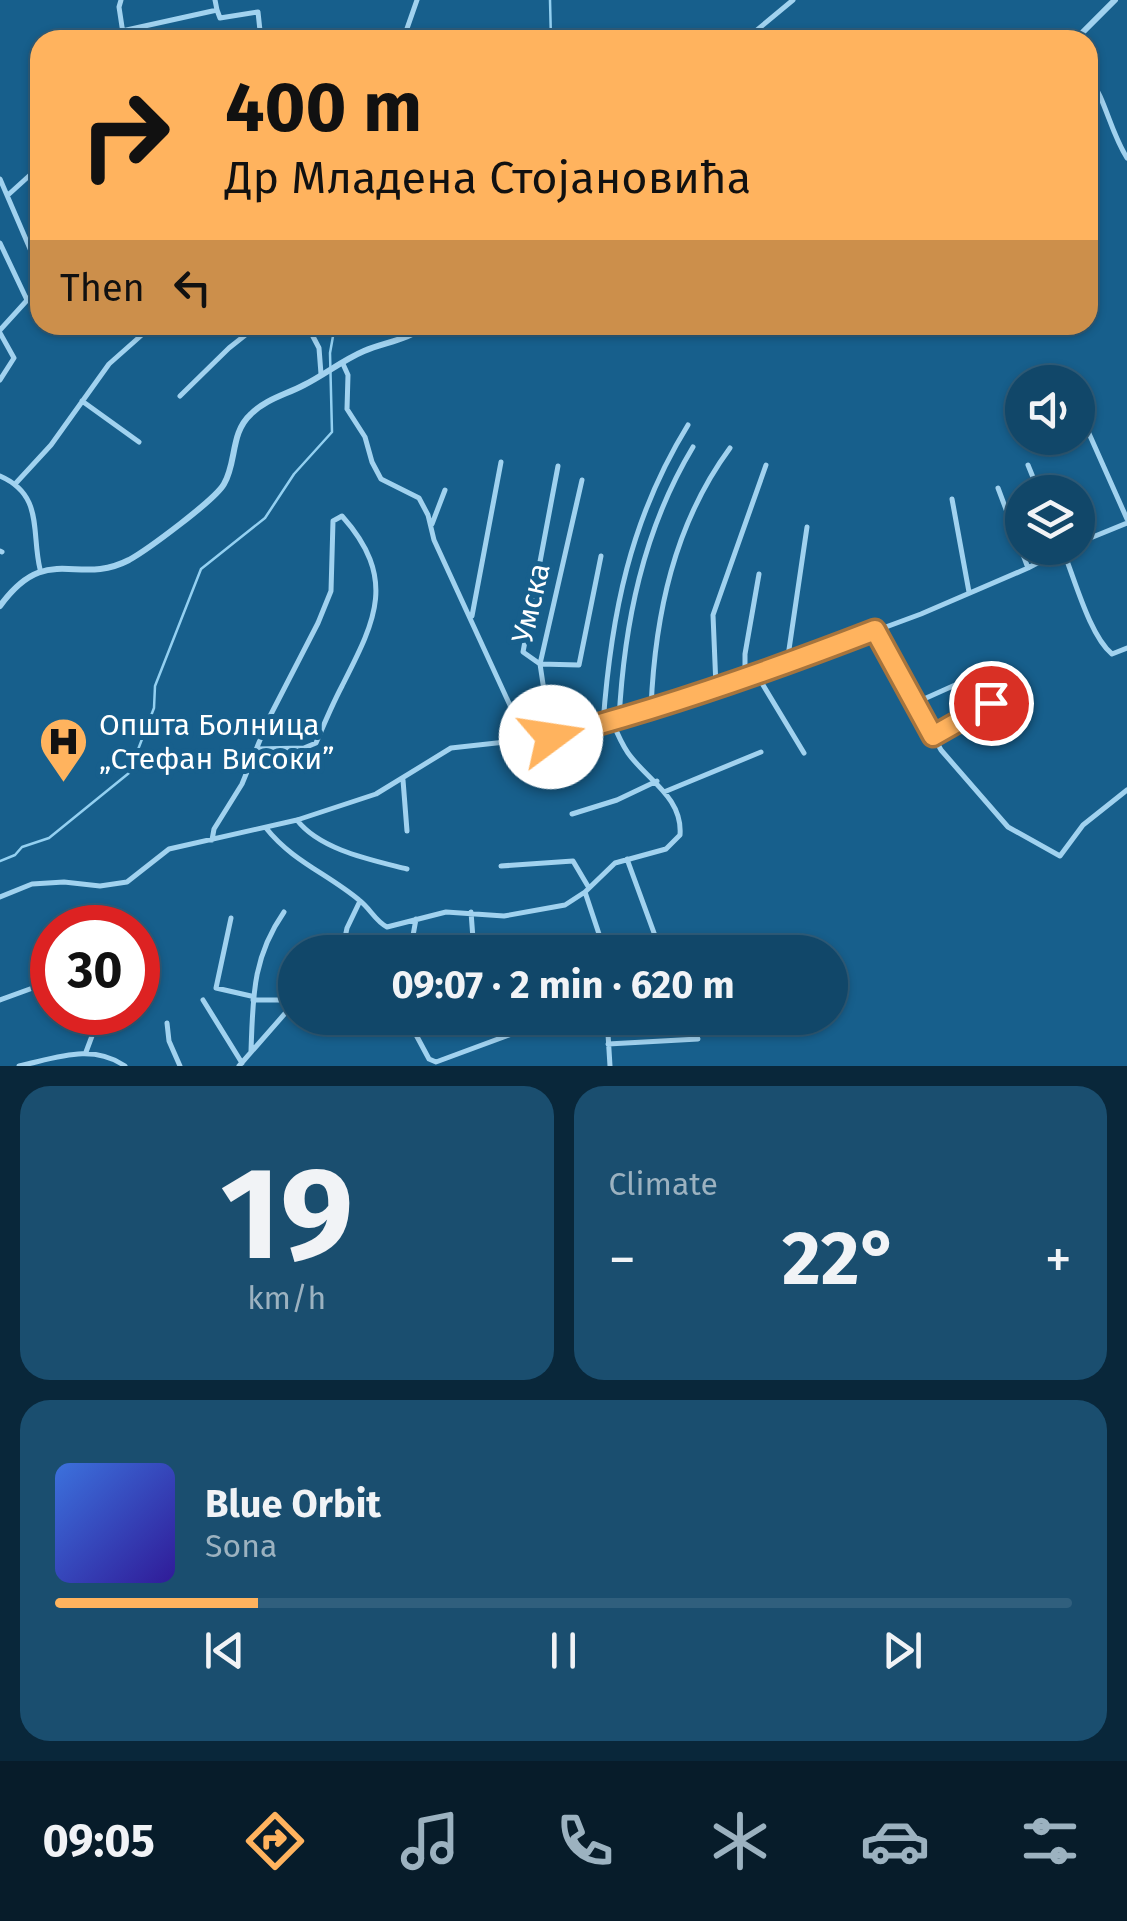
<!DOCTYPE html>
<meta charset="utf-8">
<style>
:root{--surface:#114769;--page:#1a4e6f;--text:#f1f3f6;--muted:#9cb2c0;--line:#305f7d;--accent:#ffb35e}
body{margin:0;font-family:"Fira Sans",sans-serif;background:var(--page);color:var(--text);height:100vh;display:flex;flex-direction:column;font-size:38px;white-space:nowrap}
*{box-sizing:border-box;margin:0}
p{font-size:32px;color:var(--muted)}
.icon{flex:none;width:55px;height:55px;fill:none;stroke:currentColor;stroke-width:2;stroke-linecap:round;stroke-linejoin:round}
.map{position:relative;height:1066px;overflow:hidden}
.side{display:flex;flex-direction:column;gap:20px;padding:20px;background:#09273a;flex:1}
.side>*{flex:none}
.hud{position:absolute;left:30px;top:30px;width:1068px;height:305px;border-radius:30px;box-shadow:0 2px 8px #0004,0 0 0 2px var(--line);background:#ffb35e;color:#111;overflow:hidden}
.tools{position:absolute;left:1005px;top:365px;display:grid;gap:20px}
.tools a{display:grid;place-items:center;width:90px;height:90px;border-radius:50%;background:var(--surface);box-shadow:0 2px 8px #0004,0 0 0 2px var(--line);font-size:50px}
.speed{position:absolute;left:30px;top:905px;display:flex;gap:20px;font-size:50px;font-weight:700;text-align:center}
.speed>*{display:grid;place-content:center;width:130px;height:130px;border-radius:50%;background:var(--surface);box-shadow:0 2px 8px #0004,0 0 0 2px var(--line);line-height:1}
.speed .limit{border:15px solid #d22;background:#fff;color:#111}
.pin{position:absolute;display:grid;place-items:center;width:85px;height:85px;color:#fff;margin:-42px;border:5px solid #fff;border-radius:50%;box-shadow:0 2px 10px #0007}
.me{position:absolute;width:110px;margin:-55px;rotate:76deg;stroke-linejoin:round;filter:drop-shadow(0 0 8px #0008)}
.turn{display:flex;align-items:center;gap:35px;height:210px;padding:0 30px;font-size:45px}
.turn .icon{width:130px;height:130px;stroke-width:2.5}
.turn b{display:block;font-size:70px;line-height:85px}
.then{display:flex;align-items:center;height:95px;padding:0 30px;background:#0003;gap:20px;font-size:38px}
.big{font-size:75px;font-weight:700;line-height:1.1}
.side .card{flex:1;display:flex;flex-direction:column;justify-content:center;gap:15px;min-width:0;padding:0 35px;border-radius:30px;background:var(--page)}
.side .dial{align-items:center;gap:0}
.dial b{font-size:130px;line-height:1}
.song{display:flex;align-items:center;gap:30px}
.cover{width:120px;height:120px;border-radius:15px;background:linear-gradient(135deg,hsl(220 70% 55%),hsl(250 70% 35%))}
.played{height:10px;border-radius:5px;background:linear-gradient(90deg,var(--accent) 20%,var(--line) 20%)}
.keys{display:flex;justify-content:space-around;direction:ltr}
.heat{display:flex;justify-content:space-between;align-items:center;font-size:55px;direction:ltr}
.side .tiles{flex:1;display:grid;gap:20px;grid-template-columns:1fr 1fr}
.card:last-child{grid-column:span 2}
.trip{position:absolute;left:278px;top:935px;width:570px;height:100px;border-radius:50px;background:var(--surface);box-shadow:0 2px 8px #0004,0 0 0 2px var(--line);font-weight:700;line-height:100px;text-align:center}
.tab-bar{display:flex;height:160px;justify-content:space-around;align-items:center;background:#071c2a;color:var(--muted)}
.tab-bar .icon{width:70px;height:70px}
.tab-bar .active{color:var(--accent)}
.tab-bar b{font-size:45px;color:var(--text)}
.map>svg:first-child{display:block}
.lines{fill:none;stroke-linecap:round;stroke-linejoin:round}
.stream{stroke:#93d0f1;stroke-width:2.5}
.minor{stroke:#a1d2ef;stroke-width:5}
.tertiary{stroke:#a1d2ef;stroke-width:6}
.route-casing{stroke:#a6743d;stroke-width:25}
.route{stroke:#ffb35e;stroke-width:18}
.labels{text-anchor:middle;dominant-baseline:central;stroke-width:10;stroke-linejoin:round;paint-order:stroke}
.street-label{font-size:30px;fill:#fff;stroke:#175f8c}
.poi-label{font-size:30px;fill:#fff;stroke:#175f8c;text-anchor:start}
</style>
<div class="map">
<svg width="1127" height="1066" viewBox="0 0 1127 1066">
<rect width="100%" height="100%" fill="#175f8c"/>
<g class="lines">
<path class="stream" d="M550 0 551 40
M0 861 15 855 22 847 49 838 129 773 154 708 155 686 201 569 265 518 294 474 332 432 330 353 335 325"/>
<path class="minor" d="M121 0 119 7 124 40
M217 10 220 18 258 12 261 40
M122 31 217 10 215 0
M403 40 417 0
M745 40 793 0
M1088 75C1106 100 1110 131 1127 158
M0 179 40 272
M8 195 40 166
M0 243 27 300
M307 325 319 348 321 374
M0 330 40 286
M0 333 14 358 0 380
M343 364 348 375 347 409 365 437 372 462 381 479 419 498 428 515 434 540 525 738
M180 396 229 348 258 325
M82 401 139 442
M1083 420 1127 519
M1028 465 1039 492
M558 466 523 652 540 664 579 665 601 556
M0 476C44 495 31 532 40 569
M16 483 51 445 109 364 153 325
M998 488 1028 568
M952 499 969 592
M432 524 445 490
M1078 543 1127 523
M1062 548C1074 576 1089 635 1112 654L1127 648
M0 551 2 552
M472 616 501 462
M875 630 941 750 1008 827 1060 856 1083 825 1127 790
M787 663 807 527
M757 675 804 753
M745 679V654L759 574
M716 687 713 615 766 465
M915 703 993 668
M651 708C655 615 674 524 730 448
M619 720C624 624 643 530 693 447
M603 724C611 615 630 519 688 425
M933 736 991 703
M551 737 540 664 582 480
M403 780 407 831
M664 792 761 752
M572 814 617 800 657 781
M297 820C320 850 372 860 407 869
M266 828C292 861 328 874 359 900 370 908 375 921 387 927L446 912 504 916 565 905 585 892 615 863 666 849 680 835C683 797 646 779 628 753 622 744 617 733 613 723
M212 840 214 829 242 784 269 718 318 623 331 591 333 521 342 516C398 579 375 621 342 686 332 705 324 724 316 743L304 748 257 749
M627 859 661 952
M501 866 573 861 589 888
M585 892 605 952
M0 897 32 884 64 882 100 886 127 882 169 849 297 820 376 794 451 748 551 737 613 722 745 679 921 614 1028 568 1066 548
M471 912 474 952
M231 918 216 988 251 996
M342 952 347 928 360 901
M410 952 416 919
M0 1000 52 981
M203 1000 242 1063
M253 1000H295
M407 1018 429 1059 436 1062 520 1031 556 1027 568 1020 607 1024
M607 1018 610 1066
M167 1023 169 1041 180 1066
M608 1044 698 1039
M251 1051C253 998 252 958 284 912
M86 1052 101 1012
M19 1066C56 1058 92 1043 125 1066
M239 1066 295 1002"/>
<path class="tertiary" d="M1075 40 1115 0
M0 606C47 541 77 587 129 560 147 550 215 500 224 484 237 462 230 433 251 414 266 399 285 395 304 385 324 375 343 360 364 351 385 342 409 340 426 325"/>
</g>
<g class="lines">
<defs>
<path id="route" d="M551 737C662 709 769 671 875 630L933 736 991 703"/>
</defs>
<use href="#route" class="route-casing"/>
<use href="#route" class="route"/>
</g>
<defs>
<symbol id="hospital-pin" viewBox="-11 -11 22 30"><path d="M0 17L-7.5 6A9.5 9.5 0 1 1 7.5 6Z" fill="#ffb35e" stroke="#175f8c"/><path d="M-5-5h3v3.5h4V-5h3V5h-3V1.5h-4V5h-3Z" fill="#111"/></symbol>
</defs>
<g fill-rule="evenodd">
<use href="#hospital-pin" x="36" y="714" width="55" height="75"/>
</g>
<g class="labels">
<g class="street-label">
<text transform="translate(531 603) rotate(-77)">Умска</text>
</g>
<g class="poi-label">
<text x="99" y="725">Општа Болница<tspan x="99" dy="34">„Стефан Високи”</tspan></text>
</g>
</g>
</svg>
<div class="tools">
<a><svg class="icon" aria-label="sound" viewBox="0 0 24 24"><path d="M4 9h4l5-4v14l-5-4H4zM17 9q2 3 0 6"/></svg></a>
<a><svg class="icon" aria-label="layers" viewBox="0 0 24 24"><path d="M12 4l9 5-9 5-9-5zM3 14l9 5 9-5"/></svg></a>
</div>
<div class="speed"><div class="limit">30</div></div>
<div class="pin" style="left:991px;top:703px;background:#d93025"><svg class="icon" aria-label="arrive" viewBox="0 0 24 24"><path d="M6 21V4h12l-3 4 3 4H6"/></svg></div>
<svg class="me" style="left:551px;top:737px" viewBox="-20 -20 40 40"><circle r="19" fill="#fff"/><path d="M0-13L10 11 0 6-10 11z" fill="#ffb35e"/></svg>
<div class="trip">09:07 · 2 min · 620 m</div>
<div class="hud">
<div class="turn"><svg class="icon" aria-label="right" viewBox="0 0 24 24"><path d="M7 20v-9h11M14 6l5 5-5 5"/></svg><div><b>400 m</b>Др Младена Стојановића</div></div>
<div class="then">Then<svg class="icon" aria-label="left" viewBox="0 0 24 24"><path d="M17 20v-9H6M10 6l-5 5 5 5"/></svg></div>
</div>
</div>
<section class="side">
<div class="tiles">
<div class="card dial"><b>19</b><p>km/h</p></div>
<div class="card"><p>Climate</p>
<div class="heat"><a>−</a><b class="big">22°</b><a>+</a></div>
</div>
<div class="card">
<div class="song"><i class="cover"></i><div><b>Blue Orbit</b><p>Sona</p></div></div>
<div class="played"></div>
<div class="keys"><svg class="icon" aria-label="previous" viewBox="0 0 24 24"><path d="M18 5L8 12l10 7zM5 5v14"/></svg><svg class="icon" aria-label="pause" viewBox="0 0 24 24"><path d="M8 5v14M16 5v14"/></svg><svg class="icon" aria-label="next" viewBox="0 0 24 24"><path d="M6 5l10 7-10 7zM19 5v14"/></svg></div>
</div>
</div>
</section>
<nav class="tab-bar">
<b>09:05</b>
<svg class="icon active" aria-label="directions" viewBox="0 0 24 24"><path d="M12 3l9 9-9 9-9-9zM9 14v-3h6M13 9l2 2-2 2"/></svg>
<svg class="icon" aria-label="music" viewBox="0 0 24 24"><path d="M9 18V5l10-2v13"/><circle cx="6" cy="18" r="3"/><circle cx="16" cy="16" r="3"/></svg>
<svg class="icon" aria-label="phone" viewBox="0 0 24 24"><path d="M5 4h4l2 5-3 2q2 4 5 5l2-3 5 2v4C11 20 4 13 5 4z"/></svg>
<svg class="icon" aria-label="climate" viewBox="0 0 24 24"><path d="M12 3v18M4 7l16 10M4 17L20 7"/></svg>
<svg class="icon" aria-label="car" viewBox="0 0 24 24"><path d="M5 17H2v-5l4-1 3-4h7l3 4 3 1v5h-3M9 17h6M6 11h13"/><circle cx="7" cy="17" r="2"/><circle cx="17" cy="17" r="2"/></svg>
<svg class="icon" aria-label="filters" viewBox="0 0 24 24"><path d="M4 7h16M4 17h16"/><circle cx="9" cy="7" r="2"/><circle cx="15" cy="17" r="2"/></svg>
</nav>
